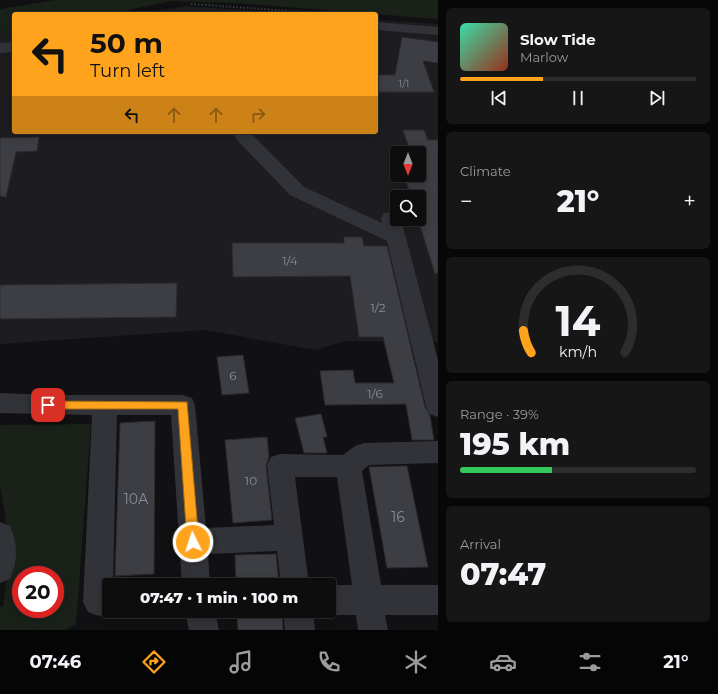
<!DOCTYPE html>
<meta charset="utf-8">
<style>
:root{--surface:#0d0d0e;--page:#161617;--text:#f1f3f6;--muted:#9a9c9e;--line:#2d2d2e;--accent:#ffa31d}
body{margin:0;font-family:Montserrat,sans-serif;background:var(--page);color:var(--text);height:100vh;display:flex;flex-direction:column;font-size:15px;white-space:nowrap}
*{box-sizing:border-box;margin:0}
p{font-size:13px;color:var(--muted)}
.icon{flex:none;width:22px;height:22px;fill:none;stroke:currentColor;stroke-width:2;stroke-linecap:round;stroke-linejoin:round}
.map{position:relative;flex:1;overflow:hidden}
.details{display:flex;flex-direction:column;gap:8px;padding:8px;background:#070708;width:280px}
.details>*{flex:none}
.guide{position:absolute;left:12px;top:12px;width:366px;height:122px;border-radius:4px;box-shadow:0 2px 10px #0003,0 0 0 1px var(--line);background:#ffa31d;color:#111;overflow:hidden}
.needle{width:26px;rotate:180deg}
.buttons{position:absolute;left:390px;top:146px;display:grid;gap:8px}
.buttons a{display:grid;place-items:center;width:36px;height:36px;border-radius:4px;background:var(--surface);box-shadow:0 2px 10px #0003,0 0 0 1px var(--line);font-size:20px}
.speed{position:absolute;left:12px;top:566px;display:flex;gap:8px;font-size:20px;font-weight:700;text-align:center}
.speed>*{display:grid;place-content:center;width:52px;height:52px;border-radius:50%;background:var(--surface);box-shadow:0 2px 10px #0003,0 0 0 1px var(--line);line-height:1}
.speed .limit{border:6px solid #d22;background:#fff;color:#111}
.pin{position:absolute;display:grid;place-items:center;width:34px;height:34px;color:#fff;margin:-17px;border-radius:8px;box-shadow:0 2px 6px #0006}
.me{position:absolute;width:44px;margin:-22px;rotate:356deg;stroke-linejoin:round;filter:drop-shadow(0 0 3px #0008)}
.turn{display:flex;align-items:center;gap:14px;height:84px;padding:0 12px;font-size:18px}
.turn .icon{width:52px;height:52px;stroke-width:2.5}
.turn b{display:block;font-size:28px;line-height:34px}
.lanes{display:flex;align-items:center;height:38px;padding:0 12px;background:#0003;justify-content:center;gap:20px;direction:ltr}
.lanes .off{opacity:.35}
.big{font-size:30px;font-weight:800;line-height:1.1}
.details .widget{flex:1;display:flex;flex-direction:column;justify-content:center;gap:6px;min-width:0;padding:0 14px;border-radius:6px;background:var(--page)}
.details .dial{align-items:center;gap:0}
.dial svg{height:104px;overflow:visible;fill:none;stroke:var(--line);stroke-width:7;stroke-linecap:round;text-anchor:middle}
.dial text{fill:var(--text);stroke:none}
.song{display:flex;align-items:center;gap:12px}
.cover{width:48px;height:48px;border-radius:6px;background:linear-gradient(135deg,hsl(160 70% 55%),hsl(10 70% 35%))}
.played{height:4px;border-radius:2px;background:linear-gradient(90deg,var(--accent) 35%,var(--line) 35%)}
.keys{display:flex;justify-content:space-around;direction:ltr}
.heat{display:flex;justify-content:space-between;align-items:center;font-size:22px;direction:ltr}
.charge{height:6px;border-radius:3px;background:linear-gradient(90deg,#34c759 39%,var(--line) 0)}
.trip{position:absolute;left:102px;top:578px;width:234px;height:40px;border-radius:4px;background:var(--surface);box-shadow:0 2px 10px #0003,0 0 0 1px var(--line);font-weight:800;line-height:40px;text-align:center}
.dock{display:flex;height:64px;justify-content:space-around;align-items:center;background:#050506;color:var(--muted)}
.dock .icon{width:28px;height:28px}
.dock .current{color:var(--accent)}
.dock b{font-size:18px;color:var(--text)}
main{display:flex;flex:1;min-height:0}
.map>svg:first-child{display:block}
.built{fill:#1d1d20;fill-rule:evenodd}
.green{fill:#192119;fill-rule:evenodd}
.building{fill:#3d3e43;stroke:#2b2b2f}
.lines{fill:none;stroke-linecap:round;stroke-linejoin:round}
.path{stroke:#383a3f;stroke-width:2;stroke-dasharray:1.5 2;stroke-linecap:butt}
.minor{fill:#323338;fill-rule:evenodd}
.route{fill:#ffa31d;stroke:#a66a13}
.labels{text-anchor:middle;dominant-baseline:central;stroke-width:4;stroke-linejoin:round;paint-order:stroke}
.far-number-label{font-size:10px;fill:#888e98}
.number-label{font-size:12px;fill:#888e98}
.near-number-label{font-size:14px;fill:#888e98}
</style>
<main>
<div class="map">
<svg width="438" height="630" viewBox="0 0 438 630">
<rect width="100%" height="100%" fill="#111113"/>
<path class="built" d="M185 6 303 14H137Z
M376 20 438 24V342L345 341 315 350 205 330 0 344V35L14 33V132H376ZM397 153H419V175H397ZM397 197H419V219H397Z"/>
<path class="green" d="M56 0H438V19L235 3 171 1 110 14H14V33L0 35V9Z
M91 424 76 624 65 630H0V607H3L11 549 0 486V425ZM21 575H55V609H21Z"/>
<path class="building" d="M402 37 438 42V63L423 61 434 92H376V75H395Z
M403 130H424L428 140H438V273L435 274 418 219 419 197H411L404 175H419V153H397V151H410Z
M39 137 37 151 16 152 6 197 0 196V138Z
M344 237H362L364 246H387L425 407 430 416 434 440H412L406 404 325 405 320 371 353 370 355 383H394L383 337H359L350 276 233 277 232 243H344Z
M177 283 176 317 0 319V285Z
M243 355 249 393 222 395 217 357Z
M321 414 327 437H323L327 453H304L295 418Z
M155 421 154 574 115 576 120 423Z
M267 437 269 457 266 465 272 520 233 523 225 440Z
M407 466 428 567 387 568 369 467Z
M276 554 279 585H236L235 555Z
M237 611H282L283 630H238Z"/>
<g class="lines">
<path class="path" d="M191 4 331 14"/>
<path class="minor" d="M376 22 438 27V35L376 30Z
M14 42V52L0 53V43Z
M232 132H250L304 187 382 223 381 218 384 213 391 212 397 213V219H401L438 360V417L429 414 426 407 387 241 290 195 238 141Z
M0 393 48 395H183L192 398 195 405 206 528 274 525 267 465 271 457 280 454 343 455 355 446 364 443 438 441V463L369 465 362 471 381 585H438V615H385L388 630H358L356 615H329L320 611H329V585H352L337 477H295L309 585H281L277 551 208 554 210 585H182L171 415H117L113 585H109V611H120C110 619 99 617 88 612L83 602 92 415 0 413Z
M0 522 10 526C18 544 18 560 10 579L0 583Z
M185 611H215L219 630H189Z
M283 611H313L315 630H285Z"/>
</g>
<path class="route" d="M48 401 187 402 199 542 197 546 193 547 189 546 187 542 178 409H48L43 405Z"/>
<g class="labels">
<g class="far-number-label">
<text x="404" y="83">1/1</text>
</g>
<g class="number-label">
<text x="290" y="260">1/4</text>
<text x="378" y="307">1/2</text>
<text x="233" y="375">6</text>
<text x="375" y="393">1/6</text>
<text x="251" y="480">10</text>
</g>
<g class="near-number-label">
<text x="136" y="499">10А</text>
<text x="398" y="517">16</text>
</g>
</g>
</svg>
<div class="buttons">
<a><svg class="needle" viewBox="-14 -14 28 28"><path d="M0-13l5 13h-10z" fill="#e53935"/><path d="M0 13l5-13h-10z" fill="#9a9c9e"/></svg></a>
<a><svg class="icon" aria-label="search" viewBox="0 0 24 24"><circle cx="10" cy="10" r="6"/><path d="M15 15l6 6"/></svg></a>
</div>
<div class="speed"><div class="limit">20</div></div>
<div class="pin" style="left:48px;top:405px;background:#d93025"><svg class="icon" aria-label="arrive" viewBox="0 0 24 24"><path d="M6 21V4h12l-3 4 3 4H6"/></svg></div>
<svg class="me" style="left:193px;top:542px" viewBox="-20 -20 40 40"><circle r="17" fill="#ffa31d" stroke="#fff" stroke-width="3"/><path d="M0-11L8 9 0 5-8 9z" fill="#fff"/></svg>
<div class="trip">07:47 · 1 min · 100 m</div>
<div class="guide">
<div class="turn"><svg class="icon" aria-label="left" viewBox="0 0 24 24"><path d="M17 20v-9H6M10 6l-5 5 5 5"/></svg><div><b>50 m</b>Turn left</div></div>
<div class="lanes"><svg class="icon" aria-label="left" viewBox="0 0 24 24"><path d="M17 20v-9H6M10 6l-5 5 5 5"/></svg><svg class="icon off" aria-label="ahead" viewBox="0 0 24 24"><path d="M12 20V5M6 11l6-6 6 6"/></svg><svg class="icon off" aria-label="ahead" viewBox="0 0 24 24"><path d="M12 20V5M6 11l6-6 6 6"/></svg><svg class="icon off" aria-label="right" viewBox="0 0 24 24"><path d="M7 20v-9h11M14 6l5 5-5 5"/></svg></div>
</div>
</div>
<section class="details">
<div class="widget">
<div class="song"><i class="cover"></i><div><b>Slow Tide</b><p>Marlow</p></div></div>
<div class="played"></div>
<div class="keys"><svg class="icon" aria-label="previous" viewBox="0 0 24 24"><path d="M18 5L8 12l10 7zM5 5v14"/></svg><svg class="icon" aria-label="pause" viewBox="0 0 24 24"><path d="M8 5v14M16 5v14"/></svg><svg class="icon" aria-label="next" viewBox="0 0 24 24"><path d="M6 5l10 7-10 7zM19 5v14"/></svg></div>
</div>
<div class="widget"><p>Climate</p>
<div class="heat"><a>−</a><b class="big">21°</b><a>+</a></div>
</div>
<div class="widget dial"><svg viewBox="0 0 100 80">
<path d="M14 69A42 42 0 1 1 86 69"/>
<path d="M14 69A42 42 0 0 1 8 52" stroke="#ffa31d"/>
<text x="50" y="56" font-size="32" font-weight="700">14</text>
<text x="50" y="72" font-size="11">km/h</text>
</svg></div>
<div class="widget"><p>Range · 39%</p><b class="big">195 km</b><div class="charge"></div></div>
<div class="widget"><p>Arrival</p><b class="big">07:47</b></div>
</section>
</main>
<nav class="dock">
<b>07:46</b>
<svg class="icon current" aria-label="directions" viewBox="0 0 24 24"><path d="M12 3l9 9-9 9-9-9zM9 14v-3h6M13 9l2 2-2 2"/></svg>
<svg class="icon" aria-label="music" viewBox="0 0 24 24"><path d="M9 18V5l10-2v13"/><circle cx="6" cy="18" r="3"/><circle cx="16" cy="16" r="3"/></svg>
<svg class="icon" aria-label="phone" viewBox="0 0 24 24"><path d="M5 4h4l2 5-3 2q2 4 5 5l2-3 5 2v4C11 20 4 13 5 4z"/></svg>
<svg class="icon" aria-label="climate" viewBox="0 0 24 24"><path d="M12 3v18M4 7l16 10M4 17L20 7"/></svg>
<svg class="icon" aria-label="car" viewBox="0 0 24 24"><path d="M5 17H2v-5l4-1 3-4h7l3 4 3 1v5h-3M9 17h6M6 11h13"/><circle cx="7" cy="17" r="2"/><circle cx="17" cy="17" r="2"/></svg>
<svg class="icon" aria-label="filters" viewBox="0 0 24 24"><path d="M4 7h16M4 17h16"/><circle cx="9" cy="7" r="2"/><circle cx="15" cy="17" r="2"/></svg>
<b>21°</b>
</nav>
